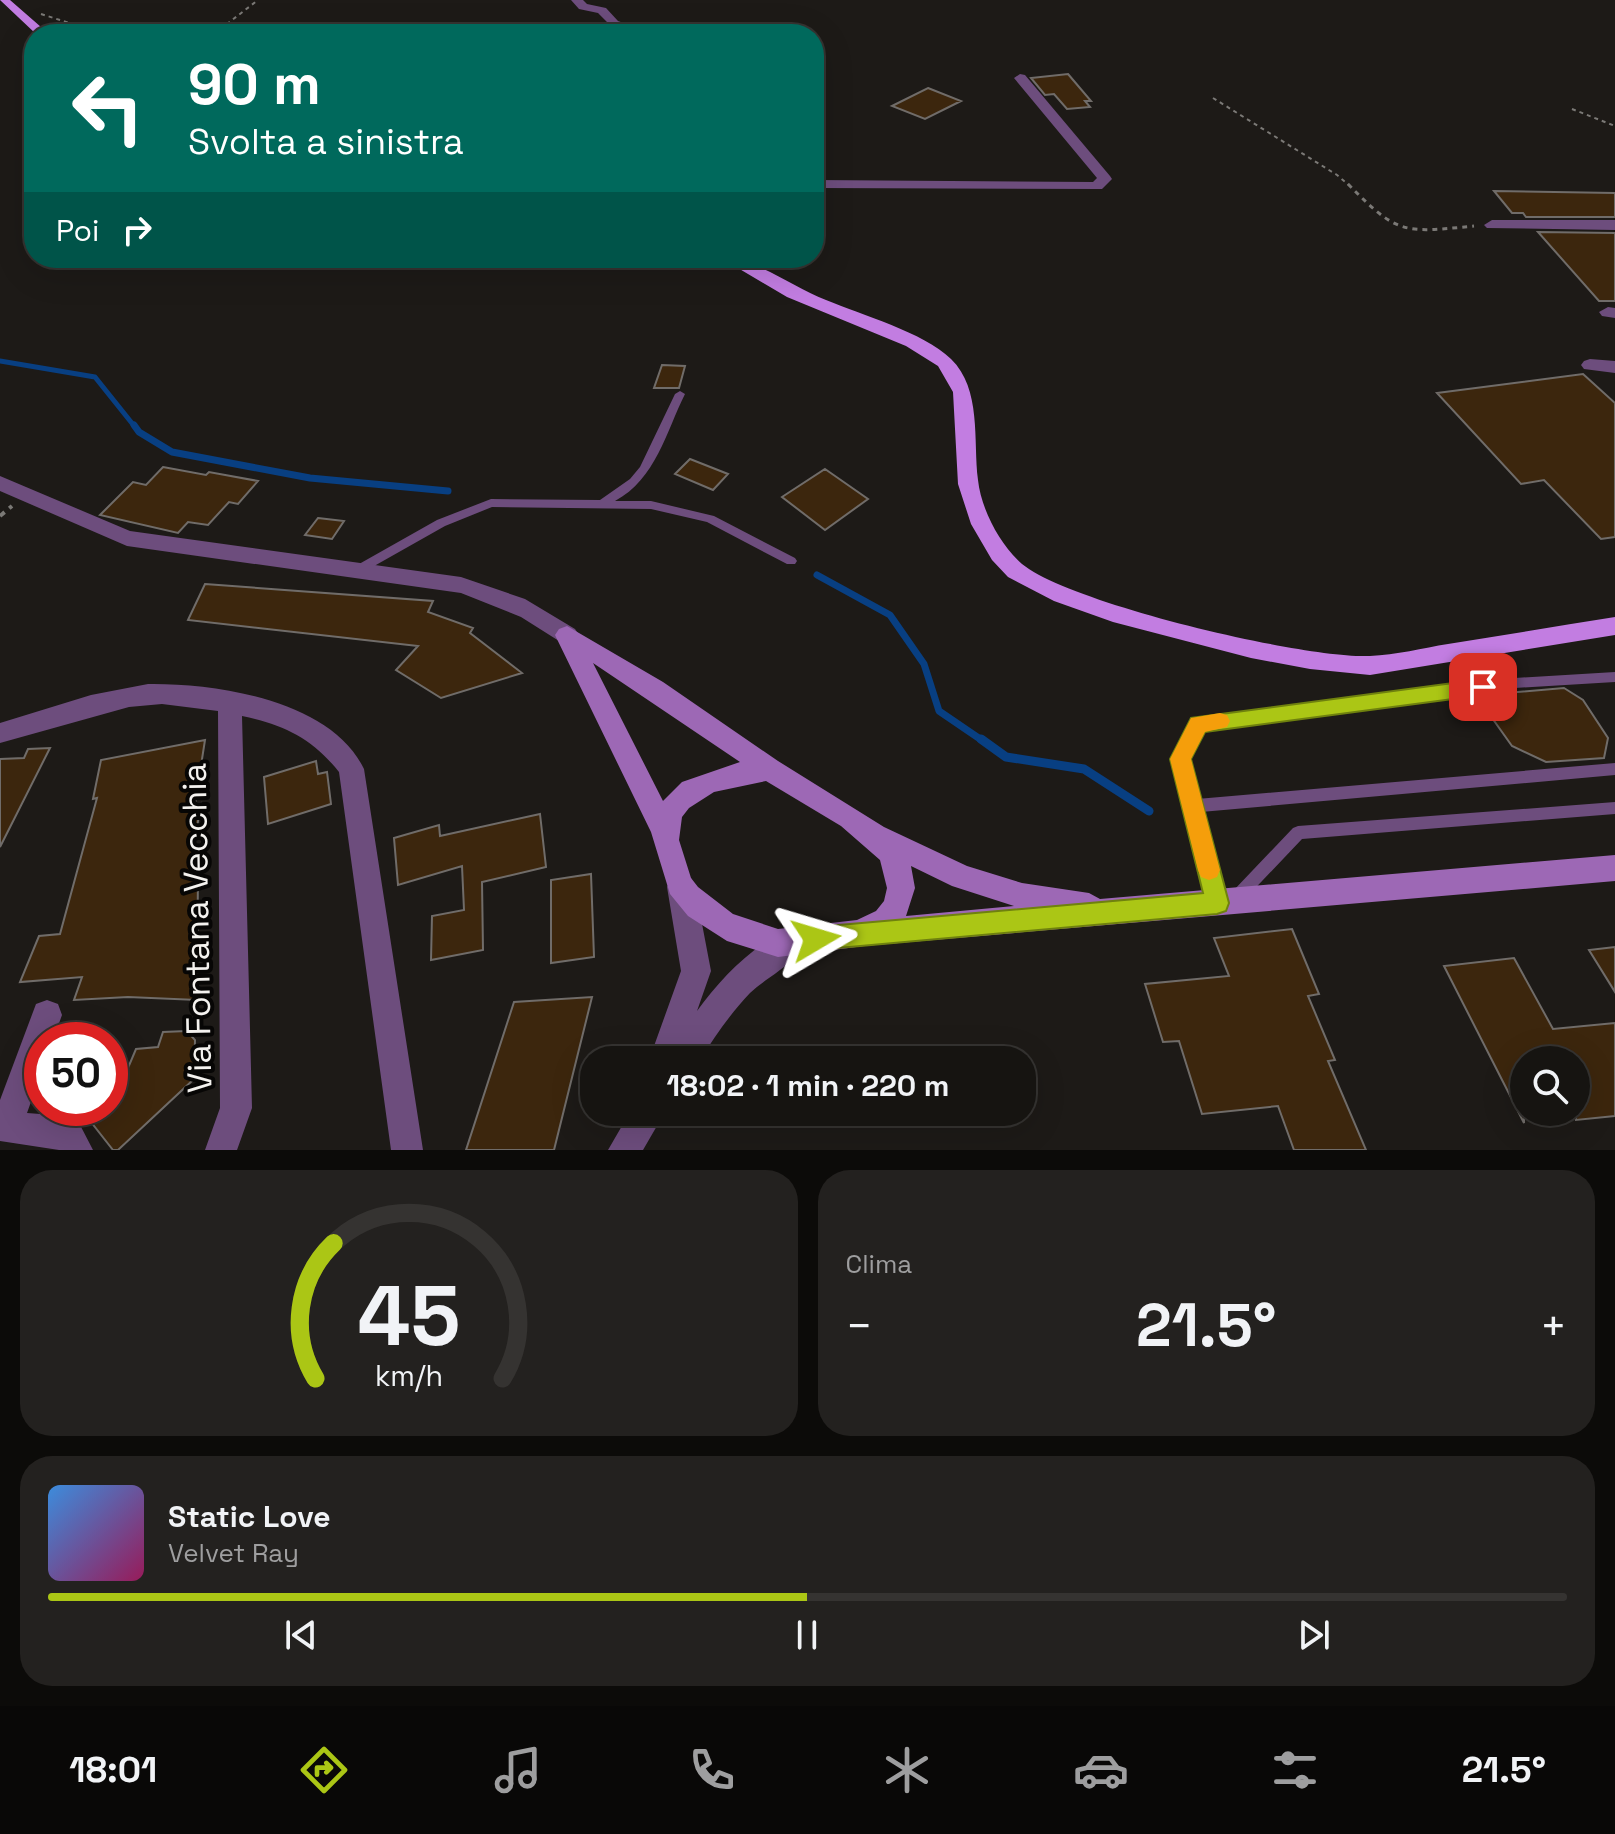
<!DOCTYPE html>
<html lang="it">
<meta charset="utf-8">
<style>
:root{--surface:#161411;--page:#23211f;--text:#f1f3f6;--muted:#9e9e9f;--line:#353331;--accent:#abc615}
body{margin:0;font-family:"Space Grotesk",sans-serif;background:var(--page);color:var(--text);height:100vh;display:flex;flex-direction:column;font-size:30px;white-space:nowrap}
*{box-sizing:border-box;margin:0}
p{font-size:26px;color:var(--muted)}
.icon{flex:none;width:44px;height:44px;fill:none;stroke:currentColor;stroke-width:2;stroke-linecap:round;stroke-linejoin:round}
.map{position:relative;height:1150px;overflow:hidden}
.details{display:flex;flex-direction:column;gap:20px;padding:20px;background:#0c0b09;flex:1}
.details>*{flex:none}
.top-card{position:absolute;left:24px;top:24px;width:800px;height:244px;border-radius:32px;box-shadow:0 8px 32px #0002,0 0 0 2px var(--line);background:#00695c;color:#fff;overflow:hidden}
.tools{position:absolute;left:1510px;top:1046px;display:grid;gap:16px}
.tools a{display:grid;place-items:center;width:80px;height:80px;border-radius:50%;background:var(--surface);box-shadow:0 8px 32px #0002,0 0 0 2px var(--line);font-size:40px}
.speed{position:absolute;left:24px;top:1022px;display:flex;gap:16px;font-size:40px;font-weight:700;text-align:center}
.speed>*{display:grid;place-content:center;width:104px;height:104px;border-radius:50%;background:var(--surface);box-shadow:0 8px 32px #0002,0 0 0 2px var(--line);line-height:1}
.speed .limit{border:12px solid #d22;background:#fff;color:#111}
.pin{position:absolute;display:grid;place-items:center;width:68px;height:68px;color:#fff;margin:-34px;border-radius:16px;box-shadow:0 4px 12px #0006}
.me{position:absolute;width:88px;margin:-44px;rotate:83deg;stroke-linejoin:round;filter:drop-shadow(0 0 6px #0008)}
.turn{display:flex;align-items:center;gap:28px;height:168px;padding:0 32px;font-size:36px}
.turn .icon{width:104px;height:104px;stroke-width:2.5}
.turn b{display:block;font-size:56px;line-height:68px}
.then{display:flex;align-items:center;height:76px;padding:0 32px;background:#0003;gap:16px;font-size:30px}
.big{font-size:60px;font-weight:700;line-height:1.1}
.details .widget{flex:1;display:flex;flex-direction:column;justify-content:center;gap:12px;min-width:0;padding:0 28px;border-radius:32px;background:var(--page)}
.details .dial{align-items:center;gap:0}
.dial svg{height:208px;overflow:visible;fill:none;stroke:var(--line);stroke-width:7;stroke-linecap:round;text-anchor:middle}
.dial text{fill:var(--text);stroke:none}
.song{display:flex;align-items:center;gap:24px}
.cover{width:96px;height:96px;border-radius:12px;background:linear-gradient(135deg,hsl(210 70% 55%),hsl(330 70% 35%))}
.played{height:8px;border-radius:4px;background:linear-gradient(90deg,var(--accent) 50%,var(--line) 50%)}
.keys{display:flex;justify-content:space-around;direction:ltr}
.heat{display:flex;justify-content:space-between;align-items:center;font-size:44px;direction:ltr}
.details .tiles{flex:1;display:grid;gap:20px;grid-template-columns:1fr 1fr}
.widget:last-child{grid-column:span 2}
.trip{position:absolute;left:580px;top:1046px;width:456px;height:80px;border-radius:32px;background:var(--surface);box-shadow:0 8px 32px #0002,0 0 0 2px var(--line);font-weight:700;line-height:80px;text-align:center}
.dock{display:flex;height:128px;justify-content:space-around;align-items:center;background:#090807;color:var(--muted)}
.dock .icon{width:56px;height:56px}
.dock .active{color:var(--accent)}
.dock b{font-size:36px;color:var(--text)}
.map>svg:first-child{display:block}
.lines{fill:none;stroke-linecap:round;stroke-linejoin:round}
.stream-far2{stroke:#083f82;stroke-width:5}
.stream-far1{stroke:#083f82;stroke-width:7}
.stream{stroke:#083f82;stroke-width:9}
.building{fill:#3c260d;stroke:#706c69;stroke-width:2}
.path-far2{stroke:#7b7976;stroke-width:2;stroke-dasharray:4 4;stroke-linecap:butt}
.path-far1{stroke:#7b7976;stroke-width:3;stroke-dasharray:5 5;stroke-linecap:butt}
.path{stroke:#7b7976;stroke-width:4;stroke-dasharray:6 6;stroke-linecap:butt}
.service{fill:#6d4d7d;fill-rule:evenodd}
.minor{fill:#6d4d7d;fill-rule:evenodd}
.tertiary{fill:#6d4d7d;fill-rule:evenodd}
.secondary{fill:#9d68b5;fill-rule:evenodd}
.primary{fill:#c27de1;fill-rule:evenodd}
.route{fill:#abc615;stroke:#6f810e;stroke-width:2}
.slow{fill:#f59e0b}
.labels{text-anchor:middle;dominant-baseline:central;stroke-width:8;stroke-linejoin:round;paint-order:stroke}
.near-street-label{font-size:34px;fill:#f4f2ef;stroke:#070605}
</style>
<div class="map">
<svg width="1615" height="1150" viewBox="0 0 1615 1150">
<rect width="100%" height="100%" fill="#1d1a17"/>
<g class="lines">
<path class="stream-far2" d="M0 361 95 377 135 427"/>
<path class="stream-far1" d="M134 425 139 432 172 452 310 478 448 491
M817 575 890 615 924 664 939 711 983 741"/>
<path class="stream" d="M981 739 1006 757 1084 769 1149 811"/>
</g>
<path class="building" d="M1068 74 1091 101H1085L1090 107 1067 109 1054 94 1045 95 1031 78Z
M928 88 961 101 925 119 892 106Z
M1494 191 1615 193V217H1526L1523 213H1512Z
M1538 232 1615 233V301H1599Z
M662 365 685 366 679 388H654Z
M1583 374 1615 403V537L1601 539 1544 480 1521 484 1437 393Z
M690 459 728 474 713 490 675 474Z
M163 467 206 475 209 472 258 481 238 504 229 502 208 525 188 522 178 533 100 515 133 482 146 485Z
M825 469 868 499 825 530 782 497Z
M318 518 344 521 332 539 305 535Z
M205 584 433 601 428 612 473 628 470 633 522 673 441 698 396 670 418 646 188 620Z
M1564 688 1583 700 1608 738 1604 758 1546 762 1512 746 1490 715 1496 694Z
M205 740 195 804 201 803 190 870 198 869 197 1000 128 997 74 1000 82 977 20 982 39 936 60 934 97 798 93 799 101 760Z
M50 748 0 847V759L24 758 28 749Z
M316 761 318 774 327 772 331 804 268 824 264 777Z
M540 814 546 867 482 882 483 950 431 960 432 916 464 910 462 866 398 885 394 838 439 825 440 836Z
M591 874 594 957 551 963V880Z
M1292 929 1319 994 1308 996 1335 1060 1328 1061 1366 1150H1294L1278 1106 1202 1114 1179 1041 1163 1042 1145 984 1229 976 1214 938Z
M1615 947V992L1589 950Z
M1514 958 1553 1029 1615 1023V1116L1576 1120V1060H1524V1123L1444 966Z
M592 997 554 1150H466L514 1002Z
M187 1031 195 1040 194 1079 118 1150H113L80 1108H110V1069L128 1068 136 1049 158 1047 163 1032Z"/>
<g class="lines">
<path class="path-far2" d="M41 14 104 34
M214 34 258 0
M1213 98 1337 175 1350 186
M1572 109 1615 126"/>
<path class="path-far1" d="M1348 184C1398 235 1403 233 1474 226"/>
<path class="path" d="M0 516 12 506"/>
<path class="service" d="M680 391 685 394C666 432 656 479 615 501H651L714 516 795 558 797 561 795 564H787L707 522 651 509 492 507 445 526 360 574 356 575 350 571 352 568 437 520 491 499 600 500 630 479 640 467 675 394Z
M1615 672V682L1515 688 1202 729 1187 759 1197 799 1615 763V775L1201 812 1225 903 1222 908 1217 910 1212 908 1173 759 1193 720 1515 678Z
M1615 802V814L1302 839 1243 901 1238 903 1233 901 1230 896 1233 891 1293 828 1298 826Z"/>
<path class="minor" d="M571 0H583L587 4 606 8 618 21 654 34H636L610 25 598 13 579 9Z
M1020 74 1025 75 1110 176 1112 179 1102 189 814 188V180L1093 182 1097 178 1014 78Z
M1492 220H1615V230L1487 228 1484 225Z
M1608 307 1615 308V318L1602 316 1599 312Z
M1590 359 1615 361V373L1584 369 1581 365 1584 361Z
M148 684C216 683 331 700 364 769L423 1150H391L339 772C312 738 284 725 242 716L252 1108 237 1150H205L220 1108 218 711 162 704 129 707 0 743V723L91 695Z
M681 874 691 878 695 887 711 971 697 1011C721 978 753 944 792 928L802 932 806 942C797 963 767 977 750 993 731 1013 715 1036 700 1060H649L681 971 667 887 671 878Z
M47 1000 58 1004 62 1015 53 1040H42V1071L27 1113 67 1116 78 1121 93 1150H59L0 1141V1100L36 1004Z
M630 1112H665L643 1150H608Z"/>
<path class="tertiary" d="M0 476 130 531 461 577 525 599 575 629 579 635 575 641 567 644 559 641 521 617 461 593 127 546 0 491Z"/>
<path class="secondary" d="M567 626 663 682 778 761 884 827 967 866 1022 883 1089 893 1100 899 1615 855V881L864 946 778 957 727 941 688 916 670 894 651 832 555 635 559 629ZM593 663 740 762 682 782 663 801ZM766 781 841 826 880 860 887 888 884 901 876 911 857 920 778 929 733 914 698 887 691 878 679 840 682 817 689 808 714 792ZM911 866 952 886 1014 906 906 916 915 888Z"/>
<path class="primary" d="M0 0H10L49 34H36Z
M413 258H527C512 272 444 263 421 263Z
M721 258C757 258 792 287 826 300 862 315 923 332 951 359 982 389 973 441 978 480 981 509 1000 545 1022 564 1071 604 1305 659 1370 656 1396 655 1423 648 1448 644 1504 635 1559 626 1615 617V635L1370 675 1310 669 1251 658 1113 622 1054 601 1008 577 992 560 971 524 958 484 953 392 938 366 906 346 787 297Z"/>
</g>
<path class="route" d="M1483 679 1490 681 1493 687 1490 693 1483 695 1205 732 1191 759 1229 903 1226 911 1217 914 816 950 808 947 804 939 808 930 816 927 1203 893 1170 759 1191 718Z"/>
<path class="slow" d="M1220 713 1227 715 1230 721 1227 727 1205 732 1191 759 1220 870 1217 877 1209 880 1201 877 1198 870 1170 759 1191 718Z"/>
<g class="labels">
<g class="near-street-label">
<text transform="translate(197 928) rotate(-91)">Via Fontana Vecchia</text>
</g>
</g>
</svg>
<div class="tools">
<a><svg class="icon" aria-label="search" viewBox="0 0 24 24"><circle cx="10" cy="10" r="6"/><path d="M15 15l6 6"/></svg></a>
</div>
<div class="speed"><div class="limit">50</div></div>
<div class="pin" style="left:1483px;top:687px;background:#d93025"><svg class="icon" aria-label="arrive" viewBox="0 0 24 24"><path d="M6 21V4h12l-3 4 3 4H6"/></svg></div>
<svg class="me" style="left:816px;top:939px" viewBox="-20 -20 40 40"><path d="M0-17L14 15 0 8-14 15z" fill="#abc615" stroke="#fff" stroke-width="4"/></svg>
<div class="trip">18:02 · 1 min · 220 m</div>
<div class="top-card">
<div class="turn"><svg class="icon" aria-label="left" viewBox="0 0 24 24"><path d="M17 20v-9H6M10 6l-5 5 5 5"/></svg><div><b>90 m</b>Svolta a sinistra</div></div>
<div class="then">Poi<svg class="icon" aria-label="right" viewBox="0 0 24 24"><path d="M7 20v-9h11M14 6l5 5-5 5"/></svg></div>
</div>
</div>
<section class="details">
<div class="tiles">
<div class="widget dial"><svg viewBox="0 0 100 80">
<path d="M14 69A42 42 0 1 1 86 69"/>
<path d="M14 69A42 42 0 0 1 21 17" stroke="#abc615"/>
<text x="50" y="56" font-size="32" font-weight="700">45</text>
<text x="50" y="72" font-size="11">km/h</text>
</svg></div>
<div class="widget"><p>Clima</p>
<div class="heat"><a>−</a><b class="big">21.5°</b><a>+</a></div>
</div>
<div class="widget">
<div class="song"><i class="cover"></i><div><b>Static Love</b><p>Velvet Ray</p></div></div>
<div class="played"></div>
<div class="keys"><svg class="icon" aria-label="previous" viewBox="0 0 24 24"><path d="M18 5L8 12l10 7zM5 5v14"/></svg><svg class="icon" aria-label="pause" viewBox="0 0 24 24"><path d="M8 5v14M16 5v14"/></svg><svg class="icon" aria-label="next" viewBox="0 0 24 24"><path d="M6 5l10 7-10 7zM19 5v14"/></svg></div>
</div>
</div>
</section>
<nav class="dock">
<b>18:01</b>
<svg class="icon active" aria-label="directions" viewBox="0 0 24 24"><path d="M12 3l9 9-9 9-9-9zM9 14v-3h6M13 9l2 2-2 2"/></svg>
<svg class="icon" aria-label="music" viewBox="0 0 24 24"><path d="M9 18V5l10-2v13"/><circle cx="6" cy="18" r="3"/><circle cx="16" cy="16" r="3"/></svg>
<svg class="icon" aria-label="phone" viewBox="0 0 24 24"><path d="M5 4h4l2 5-3 2q2 4 5 5l2-3 5 2v4C11 20 4 13 5 4z"/></svg>
<svg class="icon" aria-label="climate" viewBox="0 0 24 24"><path d="M12 3v18M4 7l16 10M4 17L20 7"/></svg>
<svg class="icon" aria-label="car" viewBox="0 0 24 24"><path d="M5 17H2v-5l4-1 3-4h7l3 4 3 1v5h-3M9 17h6M6 11h13"/><circle cx="7" cy="17" r="2"/><circle cx="17" cy="17" r="2"/></svg>
<svg class="icon" aria-label="filters" viewBox="0 0 24 24"><path d="M4 7h16M4 17h16"/><circle cx="9" cy="7" r="2"/><circle cx="15" cy="17" r="2"/></svg>
<b>21.5°</b>
</nav>
